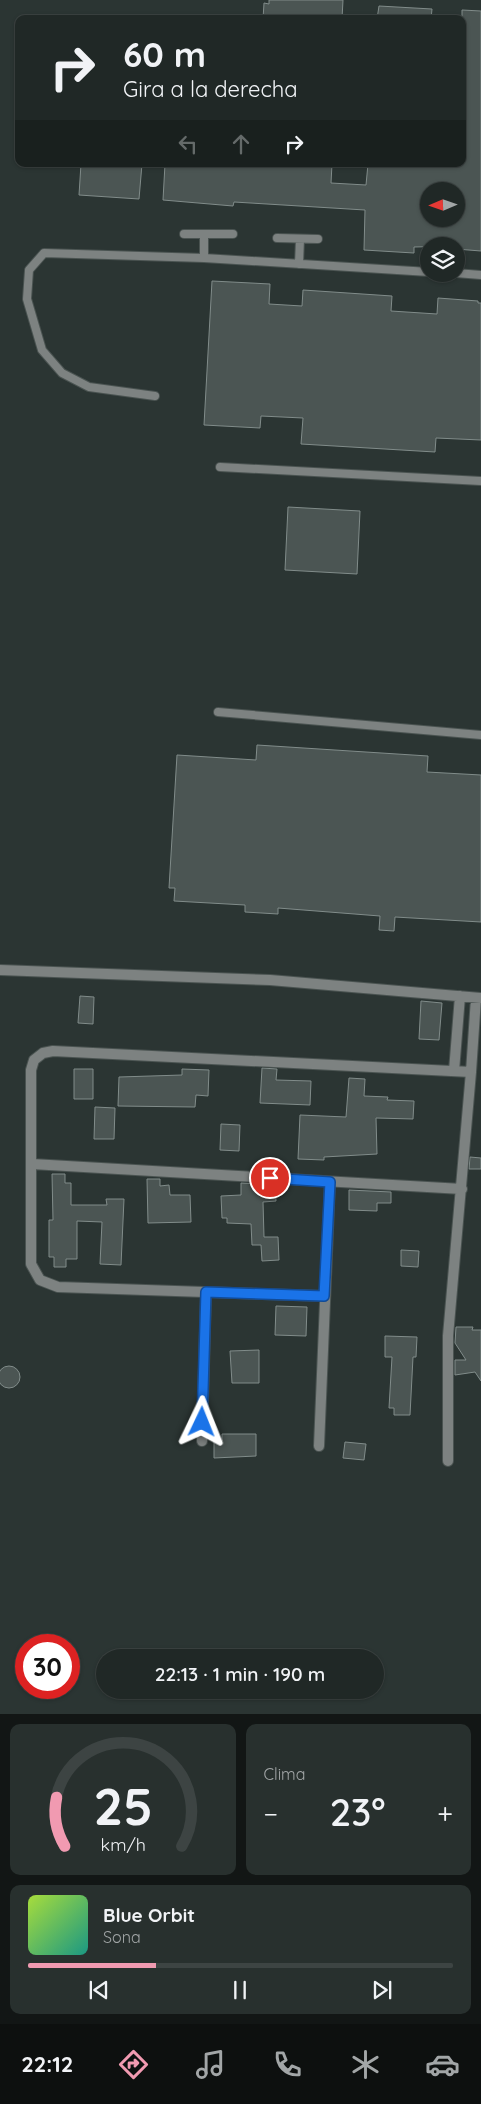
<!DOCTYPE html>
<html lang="es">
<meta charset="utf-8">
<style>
:root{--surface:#202826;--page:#28302e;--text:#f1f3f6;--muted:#a2a6a7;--line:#3d4443;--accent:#f19ab1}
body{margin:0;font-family:Quicksand,sans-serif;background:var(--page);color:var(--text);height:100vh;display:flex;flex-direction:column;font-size:19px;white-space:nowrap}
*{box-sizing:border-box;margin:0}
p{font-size:16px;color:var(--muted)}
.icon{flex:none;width:28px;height:28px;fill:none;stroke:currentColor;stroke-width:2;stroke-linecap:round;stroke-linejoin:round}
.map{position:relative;height:1714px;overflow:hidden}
.panel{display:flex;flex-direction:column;gap:10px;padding:10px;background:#121615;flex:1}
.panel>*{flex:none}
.guide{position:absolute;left:15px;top:15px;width:451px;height:152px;border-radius:10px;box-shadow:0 1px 4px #0004,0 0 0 1px var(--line);background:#202826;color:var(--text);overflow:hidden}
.needle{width:32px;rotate:268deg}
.tools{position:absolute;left:420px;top:182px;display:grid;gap:10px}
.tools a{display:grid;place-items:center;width:45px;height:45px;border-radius:50%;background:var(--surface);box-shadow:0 1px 4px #0004,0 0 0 1px var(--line);font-size:25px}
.speed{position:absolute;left:15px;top:1634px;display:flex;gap:10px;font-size:25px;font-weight:700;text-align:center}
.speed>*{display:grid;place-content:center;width:65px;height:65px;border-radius:50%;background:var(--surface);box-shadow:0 1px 4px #0004,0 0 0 1px var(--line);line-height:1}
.speed .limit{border:8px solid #d22;background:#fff;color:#111}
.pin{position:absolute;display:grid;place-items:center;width:42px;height:42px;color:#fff;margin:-21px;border:2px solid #fff;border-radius:50%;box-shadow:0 1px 5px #0007}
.me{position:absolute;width:55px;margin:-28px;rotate:2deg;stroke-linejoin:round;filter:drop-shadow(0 0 4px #0008)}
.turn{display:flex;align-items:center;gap:18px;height:105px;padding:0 25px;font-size:22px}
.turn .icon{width:65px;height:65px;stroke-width:2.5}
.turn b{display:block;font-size:35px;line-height:42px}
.lanes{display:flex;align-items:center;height:48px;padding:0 25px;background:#0003;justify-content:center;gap:25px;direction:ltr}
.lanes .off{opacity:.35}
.big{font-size:38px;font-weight:600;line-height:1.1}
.panel .widget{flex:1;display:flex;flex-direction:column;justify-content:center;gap:8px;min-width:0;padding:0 18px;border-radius:10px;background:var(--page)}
.panel .dial{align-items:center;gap:0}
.dial svg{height:130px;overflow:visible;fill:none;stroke:var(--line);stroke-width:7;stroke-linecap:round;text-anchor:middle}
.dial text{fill:var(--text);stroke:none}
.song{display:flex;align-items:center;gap:15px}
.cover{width:60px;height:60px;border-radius:8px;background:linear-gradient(135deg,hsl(80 70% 55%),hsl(170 70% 35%))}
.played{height:5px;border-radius:2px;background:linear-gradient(90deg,var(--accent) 30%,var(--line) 30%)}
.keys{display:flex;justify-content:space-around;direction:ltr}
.heat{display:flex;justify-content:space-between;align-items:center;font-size:28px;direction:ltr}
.panel .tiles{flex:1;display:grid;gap:10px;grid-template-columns:1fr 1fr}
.widget:last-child{grid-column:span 2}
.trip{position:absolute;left:96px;top:1649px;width:288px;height:50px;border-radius:25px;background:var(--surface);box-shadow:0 1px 4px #0004,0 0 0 1px var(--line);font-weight:600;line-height:50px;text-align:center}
.tab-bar{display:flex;height:80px;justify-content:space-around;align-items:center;background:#0d100f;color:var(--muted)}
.tab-bar .icon{width:35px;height:35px}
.tab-bar .current{color:var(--accent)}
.tab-bar b{font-size:22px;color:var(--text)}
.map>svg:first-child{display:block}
.building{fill:#4b5553;stroke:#818c8a;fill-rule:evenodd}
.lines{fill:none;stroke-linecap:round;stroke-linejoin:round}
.service-casing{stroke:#4a5351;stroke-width:10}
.minor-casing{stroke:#4a5351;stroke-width:12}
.service{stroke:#7d8281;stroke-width:8}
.minor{stroke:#7d8281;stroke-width:10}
.route-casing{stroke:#114b97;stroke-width:12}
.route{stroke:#1a73e8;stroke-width:9}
</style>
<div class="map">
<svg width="481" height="1714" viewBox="0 0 481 1714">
<rect width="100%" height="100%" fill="#2b3533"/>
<path class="building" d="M269 0H343L342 19H263L264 3 269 4Z
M379 6 432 9 431 19H377Z
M462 10 481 11V251L456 249V246L414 247V253L364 250 365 210 234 202 233 206 163 200 165 164H332L331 183 366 185 368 164H462ZM429 191H456V219H429Z
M81 164H142L139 199 79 195Z
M212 281 270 284 269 304 302 306 303 290 392 296 391 311 437 314 438 298 478 301V303H481V440L436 438 435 452 301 444 303 418 261 416 260 428 204 425Z
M288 507 360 511 357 574 285 570Z
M257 745 428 756 427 772 481 775V922L395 917 394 931 379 930 380 916 278 908V914L245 912V905L174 901 175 888H169L177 755 256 760Z
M80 996 94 997 93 1024 78 1023Z
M421 1001 442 1003 439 1040 419 1039Z
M262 1068 277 1069 276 1080 311 1081 310 1105 260 1103Z
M74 1069H93V1099H74Z
M182 1069 209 1070 208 1096 196 1095 195 1107 118 1106 119 1077 182 1075Z
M349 1078 365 1079 364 1096 388 1097 387 1100 414 1101 413 1119 376 1118 377 1154 324 1157V1160L298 1159 300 1115 346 1117Z
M95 1107 115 1108 114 1139H94Z
M221 1124 240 1125 239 1151 220 1150Z
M470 1157 481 1158V1169H469Z
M52 1174H65V1183H71V1205H107L106 1199H124L121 1265 100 1264 102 1222 77 1221V1259H66V1267H54V1257H49V1220H53Z
M147 1179H160V1186L169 1185 170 1195H190L191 1222 148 1223Z
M241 1183 275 1185 276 1201 263 1202 264 1237H278L279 1260 262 1261 261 1245H252L251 1224 227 1223V1218H222L221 1196 241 1195Z
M349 1190 391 1192V1203H377V1211L349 1210Z
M401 1250 419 1251 418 1267 401 1266Z
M276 1306 307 1307 306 1336 275 1335Z
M456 1327H473L472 1330H481V1381L475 1372 455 1375V1360H466L455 1343Z
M385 1336 417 1337 416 1357H413L410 1415H394V1408H389L392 1357H385Z
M259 1350V1383H232L230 1351Z
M-2 1377a11 11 0 1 1 22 0a11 11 0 1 1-22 0Z
M222 1434H256V1456L214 1458V1441H222Z
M345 1442 366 1444 364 1460 343 1458Z"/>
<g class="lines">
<defs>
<path id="service" d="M184 234H233
M277 238 318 239
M204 258V235
M299 264 300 239
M456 273 481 275
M155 396 89 387 62 373 42 350 27 299 29 270 44 253 204 258 429 272
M220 467 481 481
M218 712 481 735"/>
<path id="minor" d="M0 970 270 980 481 998
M454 1071 460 996
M471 1072 476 998
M32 1164 462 1189
M324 1296 58 1287 40 1280 31 1264V1070L34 1060 43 1053 53 1051 471 1072 448 1336V1461
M202 1441 206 1292
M319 1446 330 1182"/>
</defs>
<use href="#service" class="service-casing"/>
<use href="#minor" class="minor-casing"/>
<use href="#service" class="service"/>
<use href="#minor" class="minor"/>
</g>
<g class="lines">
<defs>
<path id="route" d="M202 1422 206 1292 324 1296 330 1182 270 1178"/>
</defs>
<use href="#route" class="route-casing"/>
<use href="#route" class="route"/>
</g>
</svg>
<div class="tools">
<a><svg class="needle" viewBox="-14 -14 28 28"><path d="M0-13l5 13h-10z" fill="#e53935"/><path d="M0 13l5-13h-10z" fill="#a2a6a7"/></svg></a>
<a><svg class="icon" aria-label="layers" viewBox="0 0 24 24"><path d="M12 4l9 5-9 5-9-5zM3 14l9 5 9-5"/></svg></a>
</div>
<div class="speed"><div class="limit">30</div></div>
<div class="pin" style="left:270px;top:1178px;background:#d93025"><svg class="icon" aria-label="arrive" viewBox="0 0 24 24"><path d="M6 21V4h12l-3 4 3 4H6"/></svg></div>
<svg class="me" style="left:202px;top:1422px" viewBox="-20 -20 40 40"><path d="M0-17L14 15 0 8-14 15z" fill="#1a73e8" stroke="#fff" stroke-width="4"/></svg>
<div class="trip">22:13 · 1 min · 190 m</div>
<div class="guide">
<div class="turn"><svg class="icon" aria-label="right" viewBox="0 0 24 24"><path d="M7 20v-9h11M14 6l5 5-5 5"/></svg><div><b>60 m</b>Gira a la derecha</div></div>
<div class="lanes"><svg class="icon off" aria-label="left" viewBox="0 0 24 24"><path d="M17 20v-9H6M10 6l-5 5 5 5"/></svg><svg class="icon off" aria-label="ahead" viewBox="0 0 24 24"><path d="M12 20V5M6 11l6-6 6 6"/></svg><svg class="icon" aria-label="right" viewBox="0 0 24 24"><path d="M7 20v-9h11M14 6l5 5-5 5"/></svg></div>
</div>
</div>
<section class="panel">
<div class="tiles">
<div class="widget dial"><svg viewBox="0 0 100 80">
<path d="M14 69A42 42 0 1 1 86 69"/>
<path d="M14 69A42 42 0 0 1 9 39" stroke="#f19ab1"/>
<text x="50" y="56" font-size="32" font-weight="700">25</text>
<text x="50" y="72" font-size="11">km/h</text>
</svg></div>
<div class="widget"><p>Clima</p>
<div class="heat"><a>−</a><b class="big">23°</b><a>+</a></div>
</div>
<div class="widget">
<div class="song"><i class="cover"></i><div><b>Blue Orbit</b><p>Sona</p></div></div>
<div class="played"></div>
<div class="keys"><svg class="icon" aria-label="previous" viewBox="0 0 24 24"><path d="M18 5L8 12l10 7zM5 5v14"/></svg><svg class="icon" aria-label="pause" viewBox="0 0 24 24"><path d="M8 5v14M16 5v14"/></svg><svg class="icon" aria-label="next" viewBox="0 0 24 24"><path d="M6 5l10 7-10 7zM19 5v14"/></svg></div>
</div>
</div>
</section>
<nav class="tab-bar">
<b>22:12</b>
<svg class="icon current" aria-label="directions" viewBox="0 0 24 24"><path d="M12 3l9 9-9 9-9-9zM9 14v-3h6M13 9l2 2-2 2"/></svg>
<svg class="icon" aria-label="music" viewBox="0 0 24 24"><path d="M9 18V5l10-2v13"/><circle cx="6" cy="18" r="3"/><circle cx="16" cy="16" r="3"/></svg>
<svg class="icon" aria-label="phone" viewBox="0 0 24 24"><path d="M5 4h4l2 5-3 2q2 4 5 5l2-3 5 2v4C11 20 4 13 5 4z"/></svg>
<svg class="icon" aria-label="climate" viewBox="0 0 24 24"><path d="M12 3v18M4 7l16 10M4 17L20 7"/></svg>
<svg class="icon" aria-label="car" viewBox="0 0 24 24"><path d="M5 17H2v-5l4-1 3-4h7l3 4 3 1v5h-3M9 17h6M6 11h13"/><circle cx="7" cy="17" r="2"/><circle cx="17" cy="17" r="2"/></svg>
</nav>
